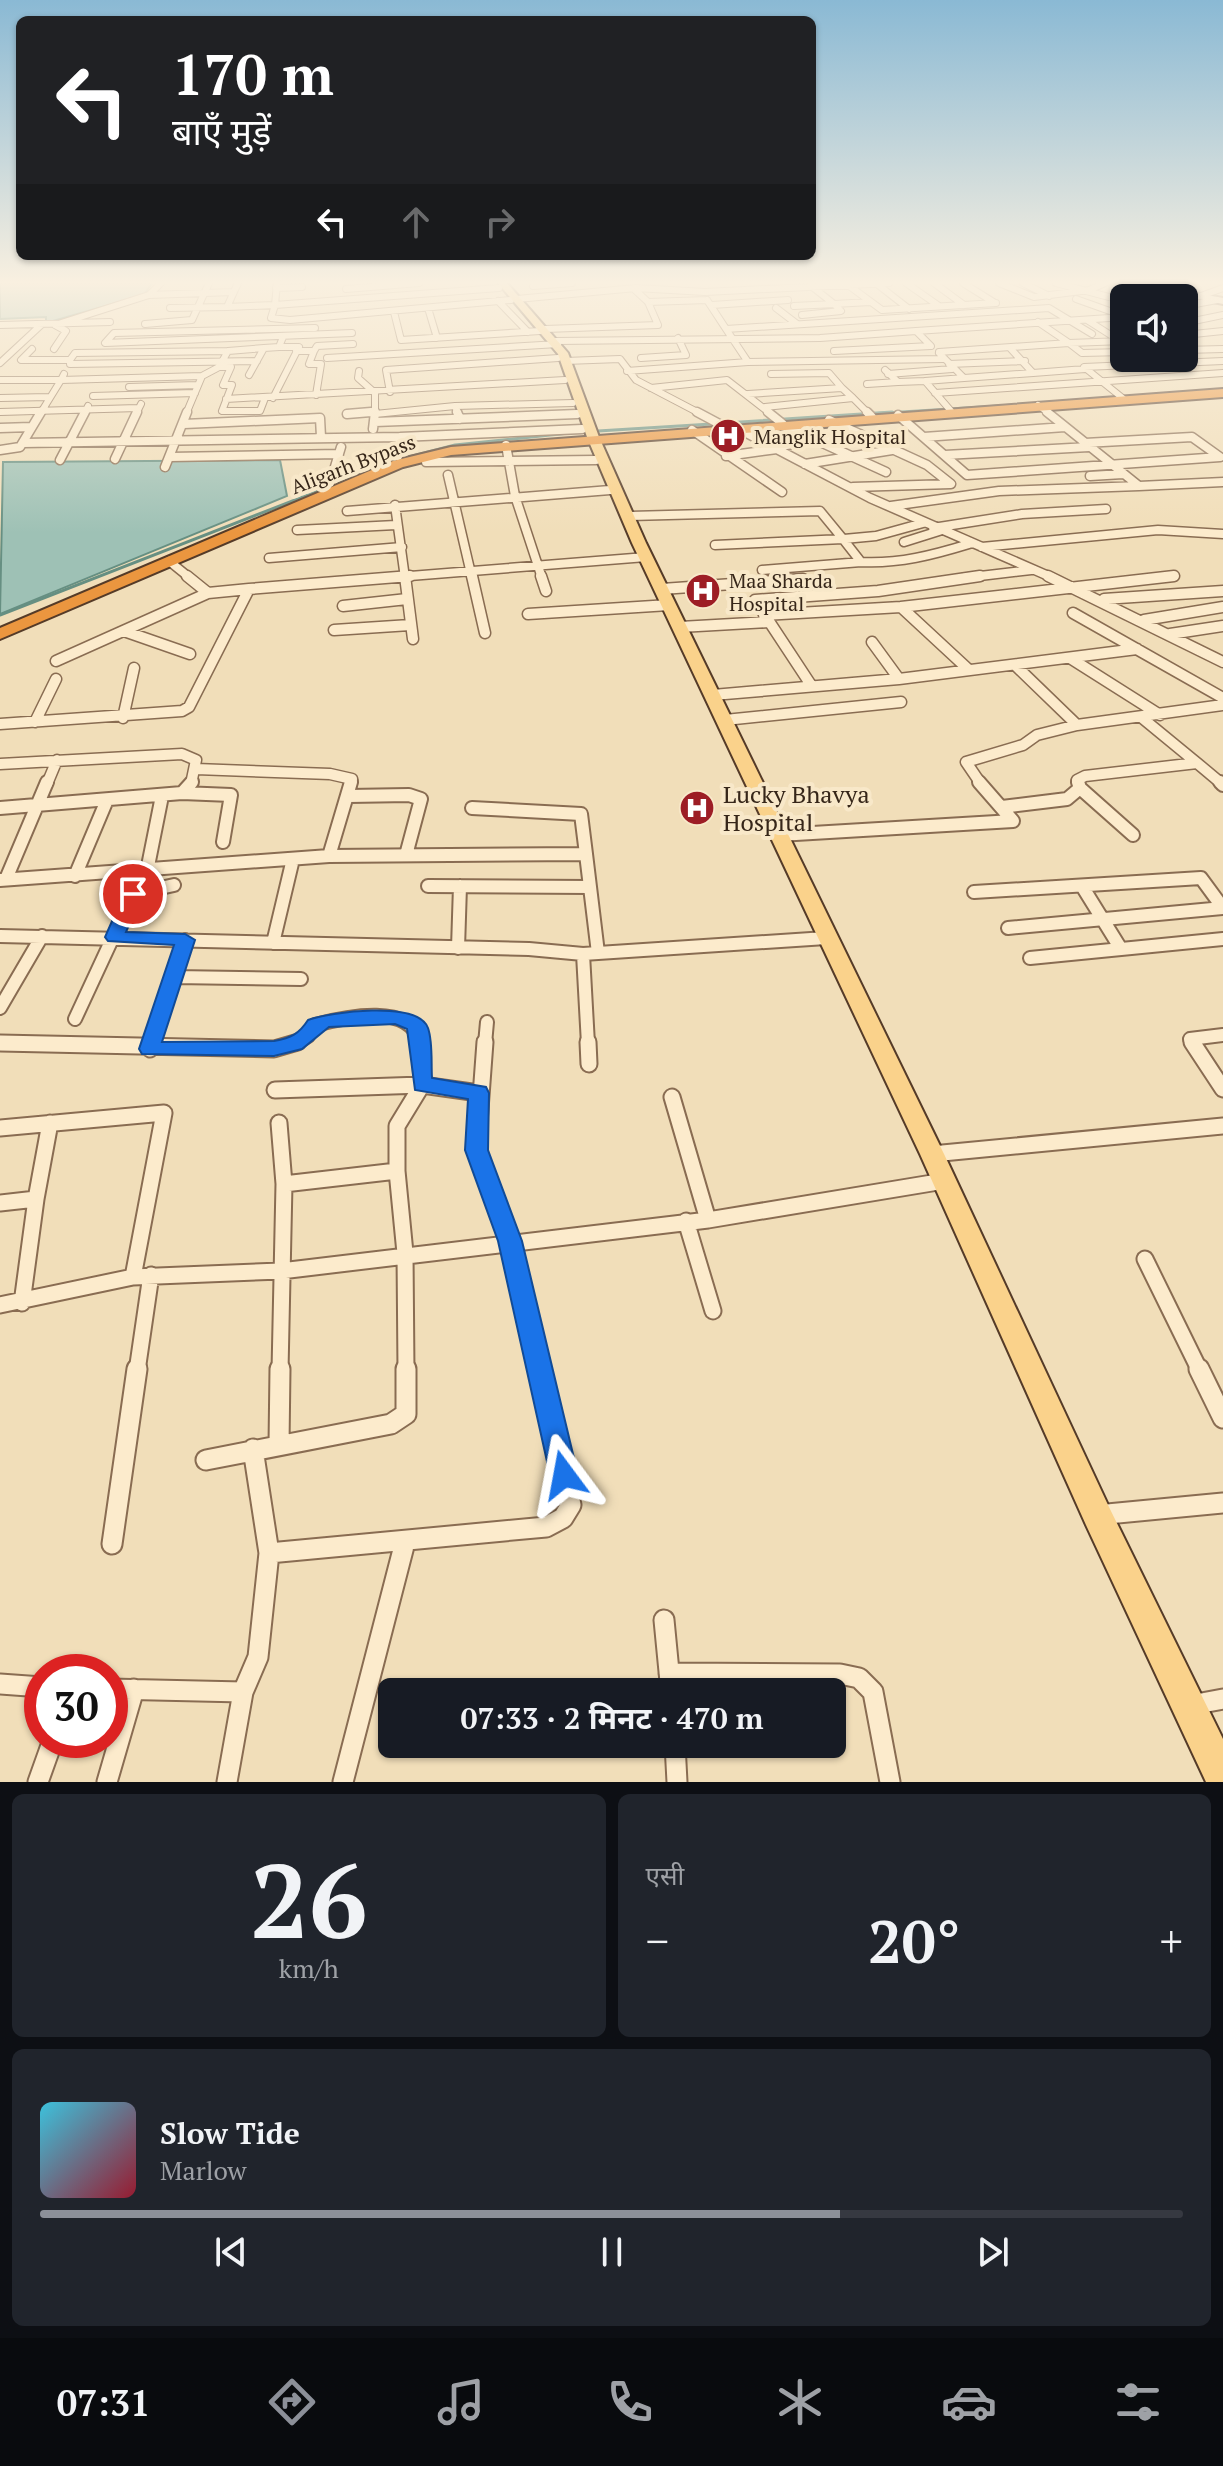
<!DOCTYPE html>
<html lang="hi">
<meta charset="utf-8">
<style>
:root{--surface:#171b24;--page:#20242c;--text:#f1f3f6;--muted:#9ea1a6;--line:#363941;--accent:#8c9099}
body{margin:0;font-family:"PT Serif","Noto Sans Devanagari",serif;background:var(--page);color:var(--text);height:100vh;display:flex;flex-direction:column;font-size:30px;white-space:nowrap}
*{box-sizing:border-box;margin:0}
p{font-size:26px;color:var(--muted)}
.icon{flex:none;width:44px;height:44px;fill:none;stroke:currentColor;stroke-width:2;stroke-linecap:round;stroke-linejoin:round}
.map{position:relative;height:1782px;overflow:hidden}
.panel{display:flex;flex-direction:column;gap:12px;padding:12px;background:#0d0f14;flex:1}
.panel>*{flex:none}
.top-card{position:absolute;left:16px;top:16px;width:800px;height:244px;border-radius:12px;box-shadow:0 2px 6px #0004;background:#202124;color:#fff;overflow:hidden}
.buttons{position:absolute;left:1110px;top:284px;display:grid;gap:16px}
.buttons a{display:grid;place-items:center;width:88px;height:88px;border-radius:12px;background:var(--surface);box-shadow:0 2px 6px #0004;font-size:40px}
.speed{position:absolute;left:24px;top:1654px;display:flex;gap:16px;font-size:40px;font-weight:700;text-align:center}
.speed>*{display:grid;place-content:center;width:104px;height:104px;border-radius:50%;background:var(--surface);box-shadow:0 2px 6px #0004;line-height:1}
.speed .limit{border:12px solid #d22;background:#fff;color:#111}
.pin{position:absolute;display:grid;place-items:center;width:68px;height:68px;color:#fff;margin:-34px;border:4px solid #fff;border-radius:50%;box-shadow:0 2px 8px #0007}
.me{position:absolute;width:88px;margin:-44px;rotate:347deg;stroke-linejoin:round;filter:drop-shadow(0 0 6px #0008)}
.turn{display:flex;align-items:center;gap:28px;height:168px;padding:0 24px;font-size:36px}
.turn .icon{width:104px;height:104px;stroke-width:2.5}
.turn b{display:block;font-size:56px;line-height:68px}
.lanes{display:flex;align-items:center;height:76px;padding:0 24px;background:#0003;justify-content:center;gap:40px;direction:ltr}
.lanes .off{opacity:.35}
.big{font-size:60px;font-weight:700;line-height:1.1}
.panel .tile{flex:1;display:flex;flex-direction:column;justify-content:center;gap:12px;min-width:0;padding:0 28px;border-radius:12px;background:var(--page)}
.panel .dial{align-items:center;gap:0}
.dial b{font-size:104px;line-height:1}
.song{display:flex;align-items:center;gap:24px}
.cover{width:96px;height:96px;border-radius:12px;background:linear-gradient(135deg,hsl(190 70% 55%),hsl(350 70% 35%))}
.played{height:8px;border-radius:4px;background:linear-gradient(90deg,var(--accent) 70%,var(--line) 70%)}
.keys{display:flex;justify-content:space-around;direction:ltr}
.heat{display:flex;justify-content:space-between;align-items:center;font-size:44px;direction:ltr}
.panel .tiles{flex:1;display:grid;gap:12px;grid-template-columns:1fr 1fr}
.tile:last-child{grid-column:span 2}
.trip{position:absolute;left:378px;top:1678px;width:468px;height:80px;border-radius:12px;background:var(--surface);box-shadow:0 2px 6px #0004;font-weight:700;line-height:80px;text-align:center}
.tab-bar{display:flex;height:128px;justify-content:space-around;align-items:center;background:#090b0e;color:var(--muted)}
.tab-bar .icon{width:56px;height:56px}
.tab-bar .current{color:var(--accent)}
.tab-bar b{font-size:36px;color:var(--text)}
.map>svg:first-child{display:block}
.water{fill:#9ec1b5;stroke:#668f82;stroke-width:2}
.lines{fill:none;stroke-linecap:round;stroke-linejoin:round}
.stream-far1{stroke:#668f82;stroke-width:2}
.stream{stroke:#668f82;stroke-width:3}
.street-far5-casing{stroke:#896c52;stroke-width:8}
.street-far4-casing{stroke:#896c52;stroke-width:11}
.street-far3-casing{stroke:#896c52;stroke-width:13}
.street-far2-casing{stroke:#896c52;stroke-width:16}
.street-far1-casing{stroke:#896c52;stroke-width:19}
.street-casing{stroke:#896c52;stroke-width:23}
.secondary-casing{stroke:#6a4d36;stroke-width:4}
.primary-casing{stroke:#553b28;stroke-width:4}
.highway-casing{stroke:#553b28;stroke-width:4}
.street-far5{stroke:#fcebcc;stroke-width:6}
.street-far4{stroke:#fcebcc;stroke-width:8}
.street-far3{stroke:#fcebcc;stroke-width:10}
.street-far2{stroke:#fcebcc;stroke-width:12}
.street-far1{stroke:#fcebcc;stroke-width:15}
.street{stroke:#fcebcc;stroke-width:19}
.secondary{fill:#fcebcc;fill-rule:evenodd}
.primary{fill:#fad28b;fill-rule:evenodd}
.highway{fill:#eb963f;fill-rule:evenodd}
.route{fill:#1a73e8;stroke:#114b97;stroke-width:2}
.labels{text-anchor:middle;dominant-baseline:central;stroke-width:8;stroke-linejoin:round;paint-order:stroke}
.far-poi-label{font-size:20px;fill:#362619;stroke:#f8e8c9;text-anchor:start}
.far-street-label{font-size:20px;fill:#362619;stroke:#f8e8c9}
.poi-label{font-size:24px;fill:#362619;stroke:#f8e8c9;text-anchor:start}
</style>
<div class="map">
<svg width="1223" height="1782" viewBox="0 0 1223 1782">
<rect width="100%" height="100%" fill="#f1deb9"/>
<path class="water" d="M0 283H152L144 295 46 323V317L0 319Z
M280 460 287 496 0 614 3 462Z"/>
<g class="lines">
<path class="stream-far1" d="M861 414 1037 403"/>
<path class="stream" d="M725 423 892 412
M598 431 711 424
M401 459 455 445 569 433
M0 615 377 468"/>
<defs>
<path id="street-far5" d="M906 283 939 306
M934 283 964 305
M963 283 995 303
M999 283 1034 297 1089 290 1105 283
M1023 283 1049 296
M1056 283 1124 301
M877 284 909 309
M810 285 834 304 870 302
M848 285 882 310 996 303
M533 286 572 283
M276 288 302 287
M499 288 275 305 271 318 290 320 511 300
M346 289 419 283
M149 295 233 292
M1201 296 1223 288
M1137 298 1171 291
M517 299 636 288 705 292 889 283
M1076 299 1121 315
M707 300 726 329
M498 301 528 332
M648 302 707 300
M712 305 788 300
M794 306 834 304 841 311 802 315
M1184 306 1217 300
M227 307 275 305 277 283
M170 308 227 307 238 283
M428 308 437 338
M776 308 797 324
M394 312 401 340 540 331
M1087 320 1120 341
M1038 322 1069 343 1124 341
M1184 323 1223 315
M145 324 192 320 209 283
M0 325 110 322
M55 325 149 295 161 283
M315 328 114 333 105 343 352 333
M545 329 658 325 648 302 634 289
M1184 335 1223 331
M556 341 820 338 916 331
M1010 348 1033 373 1085 369
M32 349 21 360H70V364L257 361
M54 349 66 331 55 325
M1184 350 1223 349
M228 351 264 348
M296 351H314L309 364H321L316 395
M314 351 317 346 353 344
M834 351 931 346 916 331 1124 317
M939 352 1069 343 1082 353 1124 352
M939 353 964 378 1033 373
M327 358 558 344
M641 358 686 355 678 338
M70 360 75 353 228 351 219 367 202 376 186 414
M565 361 620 359 636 380 701 414
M748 362 943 359
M0 363 41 325
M949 364 1025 361
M219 367H231L223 385H232L222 411H260L265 398
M885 370 898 382 925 381
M627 371 748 362 726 329 1049 308 1092 334
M64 374 61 380 202 376
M771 374 829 373 842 388
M888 374 952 369
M249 375 264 348 279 347
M0 380H61L40 414
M867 384 898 382
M129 387 197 385
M651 388 727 380 771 414
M390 392 386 370 558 358
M935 393 1223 373
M748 394 842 388 853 398
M93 396 195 393
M0 398 49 397
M273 398 299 347H279L283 337
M226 399 565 380
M1125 400 1084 367 1223 361
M1038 405 1050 414
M455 406 573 403
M765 407 853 398 869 414
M951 411 925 381 964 378
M0 412 138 408
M84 414 88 406
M136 414 141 404
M347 414 375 412V393L358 378 359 371
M375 414 455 406 458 414
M569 414H577"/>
<path id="street-far4" d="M457 412 460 419
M697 412 727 428
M768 412 783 424
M867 412 872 417
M1047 412 1139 486 1223 482
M347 414 371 412
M898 415 967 475 1220 457 1192 437 1085 443
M829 420 927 465 951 484 853 487
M375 422 577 414
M184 424 320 418 321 437
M781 424 886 472
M735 427 870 498 1053 578
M0 428 31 427
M373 429 375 412
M692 430 782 492
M924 437 1065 427
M23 443 400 437 582 429
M506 445 515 496 542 578
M773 447 860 434
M0 450 20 447 41 412
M945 455 1089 447
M398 456 400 437
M726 456 777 449
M170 457 339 454
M115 459 137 412
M60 460 85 412
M426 462 596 460
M805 464 892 450
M165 467 187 412
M448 475 472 578
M1090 476 1123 474
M330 483 341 447
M395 505 405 578
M891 506 999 491 1139 486
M347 511 610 490
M630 516 820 511 843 539 715 545
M933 528 1022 514 1106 509
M297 530 396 525
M843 539 861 562C899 564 933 555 969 544
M844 539 876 536 923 523
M904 542 939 531
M982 547 1158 530 1223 534
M269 558 402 547
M169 561 190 578
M762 570 861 562
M385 578 646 557
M963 578 1031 570
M1156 578 1174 576"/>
<path id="street-far3" d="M405 576 413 639
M472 576 485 633
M541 576 546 591
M1048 576 1223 662
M662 589 803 579
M208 593 249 589
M1104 599 1223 591
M343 606 407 599
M1073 613 1223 698
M528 614 669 605
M764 615 901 607
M1144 620 1223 607
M680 627 769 622
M334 630 410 625
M124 631 190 654
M1170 634 1223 626
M872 642 899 679
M1070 658 1160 715
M56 661 208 593 187 576
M1016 666 1077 725
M969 670 901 607 1174 576
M811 685 755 600 878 591 980 576
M713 695 899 679 1137 649
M123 718 134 668
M725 720 901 702
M35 722 56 679
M0 724 182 711 189 707 249 589 410 576
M1197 763 1222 784
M0 764 182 754 196 760 191 784
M196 769 330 774 352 779 350 784
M47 784 57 760
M981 784 966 762 1023 745 1037 735 1077 725 1223 705
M1079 784 1077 780 1085 776 1197 763 1141 717"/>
<path id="street-far2" d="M1220 782 1223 785
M1080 788 1133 835
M182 793 231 795 223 842
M349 796 409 795 421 799 406 855
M1002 807 1067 799 1080 788 1078 782
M0 808 182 793 192 782
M472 808 581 814 586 854
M779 835 1013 821 979 782
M329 856 351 782
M147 871 162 796
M75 876 107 800
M6 879 47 782
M0 880 329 856 586 854 598 953
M428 886 590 887
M1082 886 1121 949
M974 892 1201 878 1223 908
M1008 928 1223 908
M0 936 529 949 583 954
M273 943 293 859
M458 948 460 886
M1030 958 1223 939
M175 977 301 979
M0 1008 42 936
M75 1019 133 894 174 885
M0 1043 22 1044
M152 1044 185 940
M295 1044 308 1036 315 1025C345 1017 414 1002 420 1044
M485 1044 487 1022
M588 1044 583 954 826 938
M1193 1044 1190 1039 1223 1035"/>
<path id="street-far1" d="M420 1042 422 1085 479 1093
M485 1042 477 1150 510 1241 540 1371
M588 1042 589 1064
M1192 1042 1223 1089
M0 1043 274 1049 298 1042
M150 1049 152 1042
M275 1090 422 1085
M672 1097 708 1220
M279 1123 284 1184 280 1371
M0 1128 164 1113 133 1277
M932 1154 1223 1126
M284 1184 397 1171
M0 1203 36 1199 50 1123
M686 1221 713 1311
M1145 1259 1200 1371
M22 1303 36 1199
M0 1305 133 1277 281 1271 708 1220 944 1181
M137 1371 151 1275
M406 1371 405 1253 397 1171V1126L422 1085"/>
<path id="street" d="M1199 1369 1223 1418
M279 1444 280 1369
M206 1460 391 1424 406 1414V1369
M1097 1515 1223 1503
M112 1544 137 1369
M269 1553 546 1527 563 1518 571 1505 540 1369
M664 1620 671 1692
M669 1673 840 1674 859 1678 873 1692 890 1782
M0 1684 42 1687
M110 1689 243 1692 258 1657 269 1553 253 1449
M1191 1705 1223 1699
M675 1744 677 1782
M38 1782 53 1740
M107 1782 134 1689
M227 1782 243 1692
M343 1782 405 1542"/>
<path id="secondary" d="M1122 283H1141L1223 298V304Z"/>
<path id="primary" d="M498 283H507L568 353 599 437 646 543 944 1154 1108 1505 1223 1739V1782H1206L1086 1525 920 1154 632 543 587 437 558 354Z"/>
<path id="highway" d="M1223 389V397L451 455 403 467 0 639V628L393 461 451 447Z"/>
</defs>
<use href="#street-far5" class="street-far5-casing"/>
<use href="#street-far4" class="street-far4-casing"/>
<use href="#street-far3" class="street-far3-casing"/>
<use href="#street-far2" class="street-far2-casing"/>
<use href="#street-far1" class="street-far1-casing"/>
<use href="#street" class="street-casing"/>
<use href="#secondary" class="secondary-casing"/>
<use href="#primary" class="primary-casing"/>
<use href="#highway" class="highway-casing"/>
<use href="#street-far5" class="street-far5"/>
<use href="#street-far4" class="street-far4"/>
<use href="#street-far3" class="street-far3"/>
<use href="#street-far2" class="street-far2"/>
<use href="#street-far1" class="street-far1"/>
<use href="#street" class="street"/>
<use href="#secondary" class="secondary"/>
<use href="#primary" class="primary"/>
<use href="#highway" class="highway"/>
</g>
<linearGradient id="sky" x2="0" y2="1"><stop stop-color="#8ab9d4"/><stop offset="0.53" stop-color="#f9f0e0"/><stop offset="1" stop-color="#f9f0e0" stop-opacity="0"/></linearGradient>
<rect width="1223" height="533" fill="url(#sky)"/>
<path class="route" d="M133 888 142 894 126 932 185 934 195 940 162 1042 274 1041C291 1038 299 1034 308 1020 329 1012 418 1000 428 1028 433 1042 431 1063 432 1078L486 1087 489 1093 488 1150 522 1241 578 1475 574 1484 564 1488 554 1484 550 1475 498 1241 465 1150 468 1099 415 1090 407 1029 395 1024 329 1027 302 1049 274 1056 142 1054 139 1049 174 945 108 941 105 937 124 894Z"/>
<defs>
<symbol id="hospital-disc" viewBox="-11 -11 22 22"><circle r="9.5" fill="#9d1d25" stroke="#f8e8c9"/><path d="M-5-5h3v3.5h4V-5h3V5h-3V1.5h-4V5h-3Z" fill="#fff"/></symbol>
</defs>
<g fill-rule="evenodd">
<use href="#hospital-disc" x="708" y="416" width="40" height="40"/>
<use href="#hospital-disc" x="683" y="571" width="40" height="40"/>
<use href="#hospital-disc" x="677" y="788" width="40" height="40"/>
</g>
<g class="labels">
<g class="far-poi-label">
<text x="754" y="436">Manglik Hospital</text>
<text x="729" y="580">Maa Sharda<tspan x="729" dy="23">Hospital</tspan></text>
</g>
<g class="far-street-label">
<text transform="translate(353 464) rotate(-21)">Aligarh Bypass</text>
</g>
<g class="poi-label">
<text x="723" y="794">Lucky Bhavya<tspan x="723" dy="28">Hospital</tspan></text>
</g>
</g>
</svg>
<div class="buttons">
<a><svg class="icon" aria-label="sound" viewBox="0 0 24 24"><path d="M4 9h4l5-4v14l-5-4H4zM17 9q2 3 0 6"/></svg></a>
</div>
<div class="speed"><div class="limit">30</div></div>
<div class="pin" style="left:133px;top:894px;background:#d93025"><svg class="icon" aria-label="arrive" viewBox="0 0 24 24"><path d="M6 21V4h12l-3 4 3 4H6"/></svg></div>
<svg class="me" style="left:564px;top:1475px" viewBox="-20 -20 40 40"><path d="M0-17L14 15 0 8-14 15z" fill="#1a73e8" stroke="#fff" stroke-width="4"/></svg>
<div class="trip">07:33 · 2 मिनट · 470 m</div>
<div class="top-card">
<div class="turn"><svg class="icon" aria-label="left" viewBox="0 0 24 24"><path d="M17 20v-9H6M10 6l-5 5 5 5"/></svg><div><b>170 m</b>बाएँ मुड़ें</div></div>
<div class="lanes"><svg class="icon" aria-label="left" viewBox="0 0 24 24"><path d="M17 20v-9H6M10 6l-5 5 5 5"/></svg><svg class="icon off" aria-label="ahead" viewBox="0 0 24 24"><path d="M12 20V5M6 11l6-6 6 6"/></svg><svg class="icon off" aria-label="right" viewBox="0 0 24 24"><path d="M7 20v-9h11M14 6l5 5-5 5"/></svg></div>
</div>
</div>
<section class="panel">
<div class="tiles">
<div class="tile dial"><b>26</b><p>km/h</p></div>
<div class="tile"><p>एसी</p>
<div class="heat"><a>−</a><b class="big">20°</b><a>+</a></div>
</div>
<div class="tile">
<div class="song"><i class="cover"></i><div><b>Slow Tide</b><p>Marlow</p></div></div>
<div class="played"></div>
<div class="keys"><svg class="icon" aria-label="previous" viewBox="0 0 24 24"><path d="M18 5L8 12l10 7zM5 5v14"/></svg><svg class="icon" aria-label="pause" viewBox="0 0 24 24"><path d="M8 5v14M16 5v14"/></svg><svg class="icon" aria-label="next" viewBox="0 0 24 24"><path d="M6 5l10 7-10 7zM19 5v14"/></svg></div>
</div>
</div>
</section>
<nav class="tab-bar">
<b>07:31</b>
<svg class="icon current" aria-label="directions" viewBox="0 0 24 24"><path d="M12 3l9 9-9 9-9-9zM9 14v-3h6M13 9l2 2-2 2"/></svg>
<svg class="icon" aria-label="music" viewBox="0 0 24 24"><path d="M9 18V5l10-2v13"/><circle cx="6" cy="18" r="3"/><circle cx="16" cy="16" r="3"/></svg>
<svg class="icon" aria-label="phone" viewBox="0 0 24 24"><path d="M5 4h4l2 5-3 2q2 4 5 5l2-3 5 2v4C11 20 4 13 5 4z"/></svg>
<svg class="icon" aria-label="climate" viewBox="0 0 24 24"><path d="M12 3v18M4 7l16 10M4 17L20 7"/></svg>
<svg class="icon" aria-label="car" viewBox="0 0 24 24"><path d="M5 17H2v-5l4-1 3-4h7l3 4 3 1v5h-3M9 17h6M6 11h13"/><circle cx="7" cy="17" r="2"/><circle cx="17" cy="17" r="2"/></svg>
<svg class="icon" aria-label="filters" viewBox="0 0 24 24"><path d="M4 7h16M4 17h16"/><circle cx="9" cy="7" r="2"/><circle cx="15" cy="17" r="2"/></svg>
</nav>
